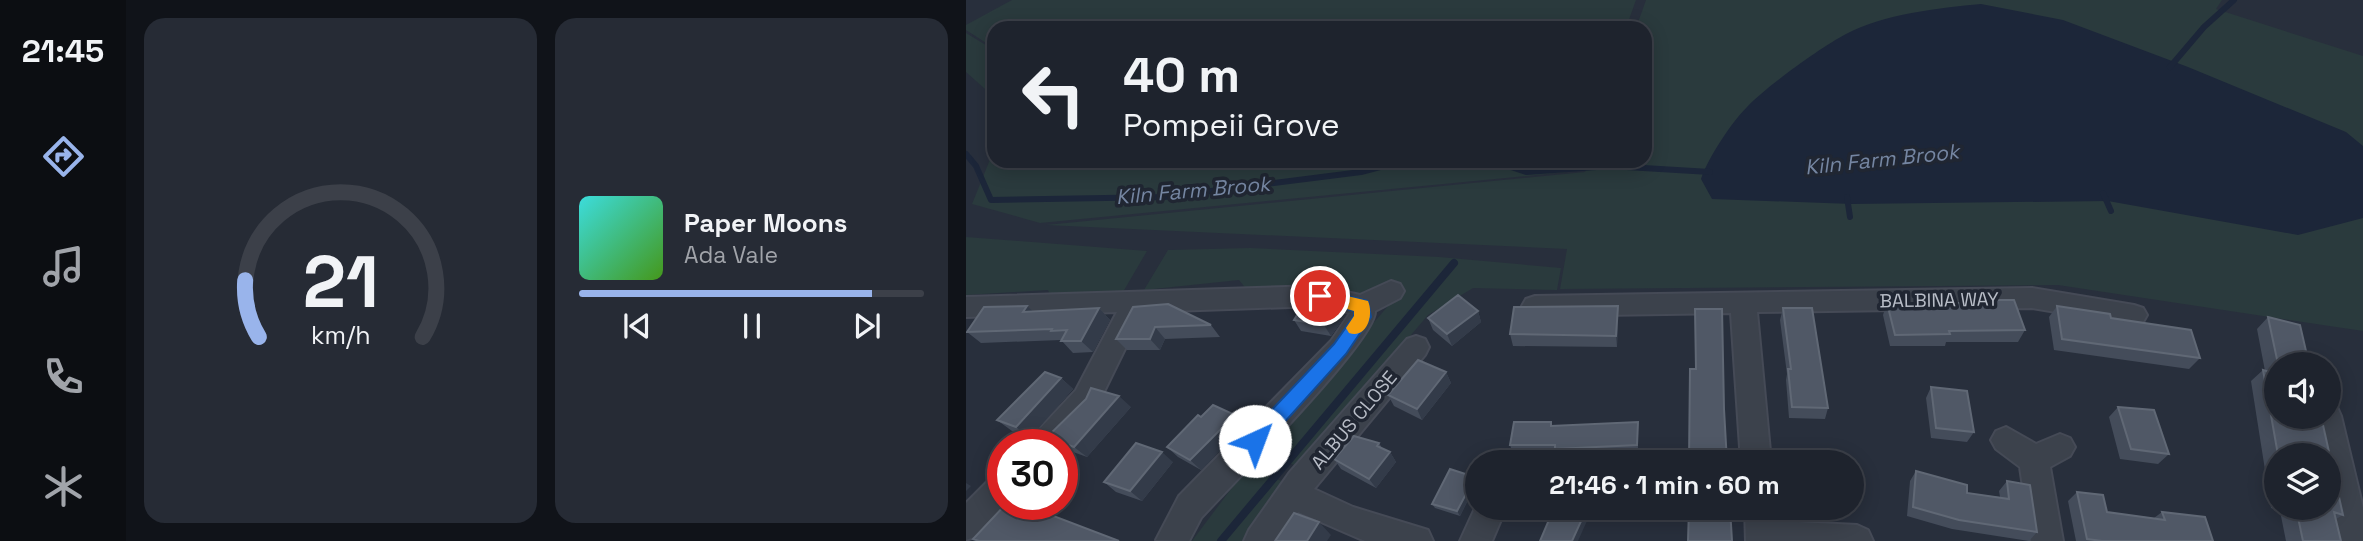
<!DOCTYPE html>
<meta charset="utf-8">
<style>
:root{--surface:#1e232d;--page:#262b35;--text:#f1f3f6;--muted:#a1a4aa;--line:#3c4049;--accent:#99b4eb}
body{margin:0;font-family:"Space Grotesk",sans-serif;background:var(--page);color:var(--text);height:100vh;display:flex;flex-direction:column;font-size:26px;white-space:nowrap}
*{box-sizing:border-box;margin:0}
p{font-size:23px;color:var(--muted)}
.icon{flex:none;width:38px;height:38px;fill:none;stroke:currentColor;stroke-width:2;stroke-linecap:round;stroke-linejoin:round}
.map{position:relative;flex:1;overflow:hidden}
.drawer{display:flex;flex-direction:column;gap:18px;padding:18px;background:#101319;width:840px}
.drawer>*{flex:none}
.top-card{position:absolute;left:21px;top:21px;width:665px;height:147px;border-radius:21px;box-shadow:0 4px 18px #0003,0 0 0 2px var(--line);background:#1e232d;color:var(--text);overflow:hidden}
.controls{position:absolute;left:1298px;top:352px;display:grid;gap:14px}
.controls a{display:grid;place-items:center;width:77px;height:77px;border-radius:50%;background:var(--surface);box-shadow:0 4px 18px #0003,0 0 0 2px var(--line);font-size:35px}
.speed{position:absolute;left:21px;top:429px;display:flex;gap:14px;font-size:35px;font-weight:700;text-align:center}
.speed>*{display:grid;place-content:center;width:91px;height:91px;border-radius:50%;background:var(--surface);box-shadow:0 4px 18px #0003,0 0 0 2px var(--line);line-height:1}
.speed .limit{border:10px solid #d22;background:#fff;color:#111}
.pin{position:absolute;display:grid;place-items:center;width:60px;height:60px;color:#fff;margin:-30px;border:4px solid #fff;border-radius:50%;box-shadow:0 2px 7px #0007}
.me{position:absolute;width:77px;margin:-38px;rotate:43deg;stroke-linejoin:round;filter:drop-shadow(0 0 5px #0008)}
.turn{display:flex;align-items:center;gap:24px;height:147px;padding:0 21px;font-size:32px}
.turn .icon{width:91px;height:91px;stroke-width:2.5}
.turn b{display:block;font-size:49px;line-height:60px}
.drawer .tile{flex:1;display:flex;flex-direction:column;justify-content:center;gap:10px;min-width:0;padding:0 24px;border-radius:21px;background:var(--page)}
.drawer .dial{align-items:center;gap:0}
.dial svg{height:182px;overflow:visible;fill:none;stroke:var(--line);stroke-width:7;stroke-linecap:round;text-anchor:middle}
.dial text{fill:var(--text);stroke:none}
.song{display:flex;align-items:center;gap:21px}
.cover{width:84px;height:84px;border-radius:10px;background:linear-gradient(135deg,hsl(180 70% 55%),hsl(100 70% 35%))}
.played{height:7px;border-radius:4px;background:linear-gradient(90deg,var(--accent) 85%,var(--line) 85%)}
.keys{display:flex;justify-content:space-around;direction:ltr}
.drawer .tiles{flex:1;display:grid;gap:18px;grid-template-columns:repeat(2,1fr)}
.trip{position:absolute;left:499px;top:450px;width:399px;height:70px;border-radius:35px;background:var(--surface);box-shadow:0 4px 18px #0003,0 0 0 2px var(--line);font-weight:800;line-height:70px;text-align:center}
main{display:flex;flex:1;min-height:0}
.tab-bar{display:flex;flex-direction:column;width:126px;justify-content:space-around;align-items:center;background:#0c0e12;color:var(--muted)}
.tab-bar .icon{width:49px;height:49px}
.tab-bar .active{color:var(--accent)}
.tab-bar b{font-size:32px;color:var(--text)}
.map>svg:first-child{display:block}
.green{fill:#2a3a3d}
.water{fill:#1c2639}
.lines{fill:none;stroke-linecap:round;stroke-linejoin:round}
.stream-far1{stroke:#1c2639;stroke-width:6}
.stream{stroke:#1c2639;stroke-width:8}
.street-casing{stroke:#454a56;stroke-width:4}
.street{fill:#3c424c;fill-rule:evenodd}
.wall{fill:#444c5a;fill-rule:evenodd}
.shaded-wall{fill:#333b49}
.building{fill:#505866;stroke:#606875;stroke-width:2}
.route{fill:#1a73e8;stroke:#114b97;stroke-width:2}
.slow{fill:#f59e0b}
.labels{text-anchor:middle;dominant-baseline:central;stroke-width:7;stroke-linejoin:round;paint-order:stroke}
.street-label{font-size:19px;fill:#b8bdc7;stroke:#202632}
.water-label{font-size:21px;font-style:italic;fill:#7586a2;stroke:#202632}
</style>
<main>
<nav class="tab-bar">
<b>21:45</b>
<svg class="icon active" aria-label="directions" viewBox="0 0 24 24"><path d="M12 3l9 9-9 9-9-9zM9 14v-3h6M13 9l2 2-2 2"/></svg>
<svg class="icon" aria-label="music" viewBox="0 0 24 24"><path d="M9 18V5l10-2v13"/><circle cx="6" cy="18" r="3"/><circle cx="16" cy="16" r="3"/></svg>
<svg class="icon" aria-label="phone" viewBox="0 0 24 24"><path d="M5 4h4l2 5-3 2q2 4 5 5l2-3 5 2v4C11 20 4 13 5 4z"/></svg>
<svg class="icon" aria-label="climate" viewBox="0 0 24 24"><path d="M12 3v18M4 7l16 10M4 17L20 7"/></svg>
</nav>
<section class="drawer">
<div class="tiles">
<div class="tile dial"><svg viewBox="0 0 100 80">
<path d="M14 69A42 42 0 1 1 86 69"/>
<path d="M14 69A42 42 0 0 1 8 44" stroke="#99b4eb"/>
<text x="50" y="56" font-size="32" font-weight="700">21</text>
<text x="50" y="72" font-size="11">km/h</text>
</svg></div>
<div class="tile">
<div class="song"><i class="cover"></i><div><b>Paper Moons</b><p>Ada Vale</p></div></div>
<div class="played"></div>
<div class="keys"><svg class="icon" aria-label="previous" viewBox="0 0 24 24"><path d="M18 5L8 12l10 7zM5 5v14"/></svg><svg class="icon" aria-label="pause" viewBox="0 0 24 24"><path d="M8 5v14M16 5v14"/></svg><svg class="icon" aria-label="next" viewBox="0 0 24 24"><path d="M6 5l10 7-10 7zM19 5v14"/></svg></div>
</div>
</div>
</section>
<div class="map">
<svg width="1397" height="541" viewBox="0 0 1397 541">
<rect width="100%" height="100%" fill="#282f3c"/>
<path class="green" d="M46 0H670L660 28H28V48L0 30V25Z
M680 0H1256L1250 9 1397 56V331L1092 285 594 289 601 249 80 225 619 172 624 161H679V28H670Z
M0 33 28 50V97L0 72Z
M28 126V161H120L122 166 392 164 396 161H615L611 171 74 223 6 204 25 157Z
M124 161H392L389 163 125 164Z
M0 237 181 251 157 292 85 297 82 290 0 295Z
M284 248 473 257 595 268 591 290 507 288 462 315 333 467 296 452 435 291 429 281 395 295 367 283 282 291 273 280 178 290 202 250Z
M280 469 319 482 278 541H226Z"/>
<path class="water" d="M1015 4 1097 20 1222 67 1380 132 1397 146V218L1332 235 1142 201 886 204 746 199 735 179C742 158 765 123 781 107 800 87 855 47 880 34 917 14 973 8 1015 4Z"/>
<g class="lines">
<path class="stream-far1" d="M1204 67 1238 27 1268 0
M0 154 10 166 25 200 198 197 395 172 437 161
M527 161 560 172 644 166 744 172
M1137 193 1145 211
M881 197 884 217"/>
<path class="stream" d="M255 541 488 263"/>
<defs>
<path id="street" d="M425 281 434 284 438 291 434 298 409 311C412 338 261 489 235 518L223 541 190 540 213 496 365 341 384 313 353 306 177 312 130 408 96 445 63 444 68 435 110 390 151 312 0 317V297L353 286 394 295Z
M1066 288 1168 305 1177 308 1181 315 1177 322 1168 325 1066 308 791 312 805 462H775L765 313 569 316 560 313 556 306 560 299 569 296Z
M450 336 459 339 463 347 459 355 348 489 387 507 462 530 467 541H399L332 512 313 541H278L283 530 324 472 441 339Z
M1363 404 1371 407 1375 416 1397 508V541H1373L1363 494V455H1355L1347 416H1363Z
M1040 427 1070 444 1094 434 1104 438 1109 447 1104 456 1084 467 1097 541H1065L1054 467 1030 449 1025 440 1030 431Z
M37 473V504H41L11 536 0 540V503L26 477Z
M511 504V508H540L526 541H494Z
M779 508H809L810 521 891 525 902 530 907 541H780Z"/>
</defs>
<use href="#street" class="street-casing"/>
<use href="#street" class="street"/>
</g>
<path class="wall" d="M1004 300 1059 330 1052 342H980L979 346H924L917 315 921 303H1003Z
M652 306V317L651 347 547 346 544 334Z
M1091 306 1145 318 1234 358 1223 369 1088 350 1083 317Z
M167 307 245 325 254 337 199 339 194 350H161L150 339Z
M133 308 144 320 127 352 107 353 95 340 15 343 1 332 67 311Z
M817 308 862 408 859 419 823 418 820 380 821 374 814 320Z
M729 309 758 409 730 369Z
M512 311 515 322 486 346 467 330 462 318Z
M380 315 365 336 335 331 328 320Z
M1302 317 1334 325 1343 364H1311V416H1355L1377 515 1370 519 1375 541H1320L1314 511 1305 508 1285 381 1297 370 1299 371 1291 329ZM1311 455H1363V508H1311Z
M480 372 485 383 456 420 428 406 422 395Z
M95 378 107 389 64 438 46 431 31 420Z
M965 387 1008 432 1001 442 965 438 960 398Z
M165 407 121 457 96 448V444H91L81 437Z
M1152 407 1203 454 1192 464 1154 459 1143 417Z
M235 417 278 426 235 470 212 457 201 447Z
M672 422V450L590 454 589 450 546 451 544 445 586 426Z
M413 443 416 448 424 452 430 462 410 488 375 469 368 459Z
M207 462 176 501 150 492 138 482Z
M950 471 1001 493 1034 497 1033 491 1041 481 1071 532 1063 541 986 529 941 516 944 481Z
M511 482 494 516 469 508 466 504Z
M1111 492 1141 512 1188 518 1196 512 1247 541H1110L1102 501Z"/>
<path class="shaded-wall" d="M373 303 380 315 365 336 358 325Z
M61 306 73 317 57 312Z
M652 306V317L651 347 650 336Z
M133 308 144 320 127 352 115 341Z
M512 311 515 322 486 346 481 334Z
M189 327 199 339 194 350 184 339Z
M480 372 485 383 456 420 451 409Z
M95 378 107 389 64 438 50 427Z
M153 396 165 407 121 457 108 447Z
M269 415 278 426 235 470 224 460Z
M196 452 207 462 176 501 164 491Z
M424 452 430 462 410 488 403 479Z
M509 477 511 482 494 516 491 511Z
M0 483 5 486 0 491Z
M621 508H624L625 512 612 541H606Z
M353 522 365 535 361 541H341Z"/>
<path class="building" d="M492 295 512 311 481 334 462 318Z
M342 297 373 303 358 325 328 320Z
M1004 300H1048L1059 330 983 331 984 334 929 335 921 303H1005Z
M202 304 245 325 189 327 184 339H150L167 307Z
M61 306 57 312 133 308 115 341H95L101 330 85 331 86 329 1 332 18 307Z
M652 306 650 336 544 334 548 307Z
M1091 306 1144 314 1145 318 1225 330 1234 358 1096 339Z
M817 308H846L862 408 826 407 822 369H825Z
M729 309H756L758 409 761 462H723L724 369H730Z
M1302 317 1334 325 1343 364H1312Z
M452 360 480 372 451 409 422 395Z
M1297 370 1311 374V416H1355L1377 515 1368 512 1375 541H1337L1330 508H1363V455H1312Z
M79 372 95 378 50 427 31 420Z
M965 387 1001 391 1008 432 970 428Z
M125 388 153 396 108 447 81 437 120 399Z
M247 405 269 415 224 460 201 447 232 415 235 417Z
M1152 407 1188 410 1203 454 1165 449Z
M548 422H585V426L672 422 671 445 589 449V445H544Z
M388 436 413 443 411 446 424 452 403 479 368 459Z
M170 443 196 452 164 491 138 482Z
M831 452 860 453 861 462H832Z
M484 469 509 477 491 511 466 504Z
M950 471 1001 485V493L1043 499 1041 481 1064 485 1071 532 993 520 947 507Z
M1111 492 1137 495 1141 512 1199 520 1196 512 1239 517 1247 541H1136L1121 539Z
M40 504H56L153 541H13L7 539Z
M588 508H621L606 541H574Z
M723 508H764L766 541H722Z
M328 513 353 522 341 541H309Z"/>
<path class="route" d="M354 289 402 301 405 317 380 354 296 447 289 449 282 447 279 441 282 435 368 344 388 316V311L348 300 345 296 348 291Z"/>
<path class="slow" d="M377 295 402 301C408 315 401 339 383 333L380 328 388 316V311L371 306 368 302 371 297Z"/>
<g class="labels">
<g class="street-label">
<text transform="translate(973 300) rotate(-1)">BALBINA WAY</text>
<text transform="translate(388 420) rotate(-50)">ALBUS CLOSE</text>
</g>
<g class="water-label">
<text transform="translate(916 159) rotate(-6)">Kiln Farm Brook</text>
<text transform="translate(227 190) rotate(-5)">Kiln Farm Brook</text>
</g>
</g>
</svg>
<div class="controls">
<a><svg class="icon" aria-label="sound" viewBox="0 0 24 24"><path d="M4 9h4l5-4v14l-5-4H4zM17 9q2 3 0 6"/></svg></a>
<a><svg class="icon" aria-label="layers" viewBox="0 0 24 24"><path d="M12 4l9 5-9 5-9-5zM3 14l9 5 9-5"/></svg></a>
</div>
<div class="speed"><div class="limit">30</div></div>
<div class="pin" style="left:354px;top:296px;background:#d93025"><svg class="icon" aria-label="arrive" viewBox="0 0 24 24"><path d="M6 21V4h12l-3 4 3 4H6"/></svg></div>
<svg class="me" style="left:289px;top:441px" viewBox="-20 -20 40 40"><circle r="19" fill="#fff"/><path d="M0-13L10 11 0 6-10 11z" fill="#1a73e8"/></svg>
<div class="trip">21:46 · 1 min · 60 m</div>
<div class="top-card">
<div class="turn"><svg class="icon" aria-label="left" viewBox="0 0 24 24"><path d="M17 20v-9H6M10 6l-5 5 5 5"/></svg><div><b>40 m</b>Pompeii Grove</div></div>
</div>
</div>
</main>
